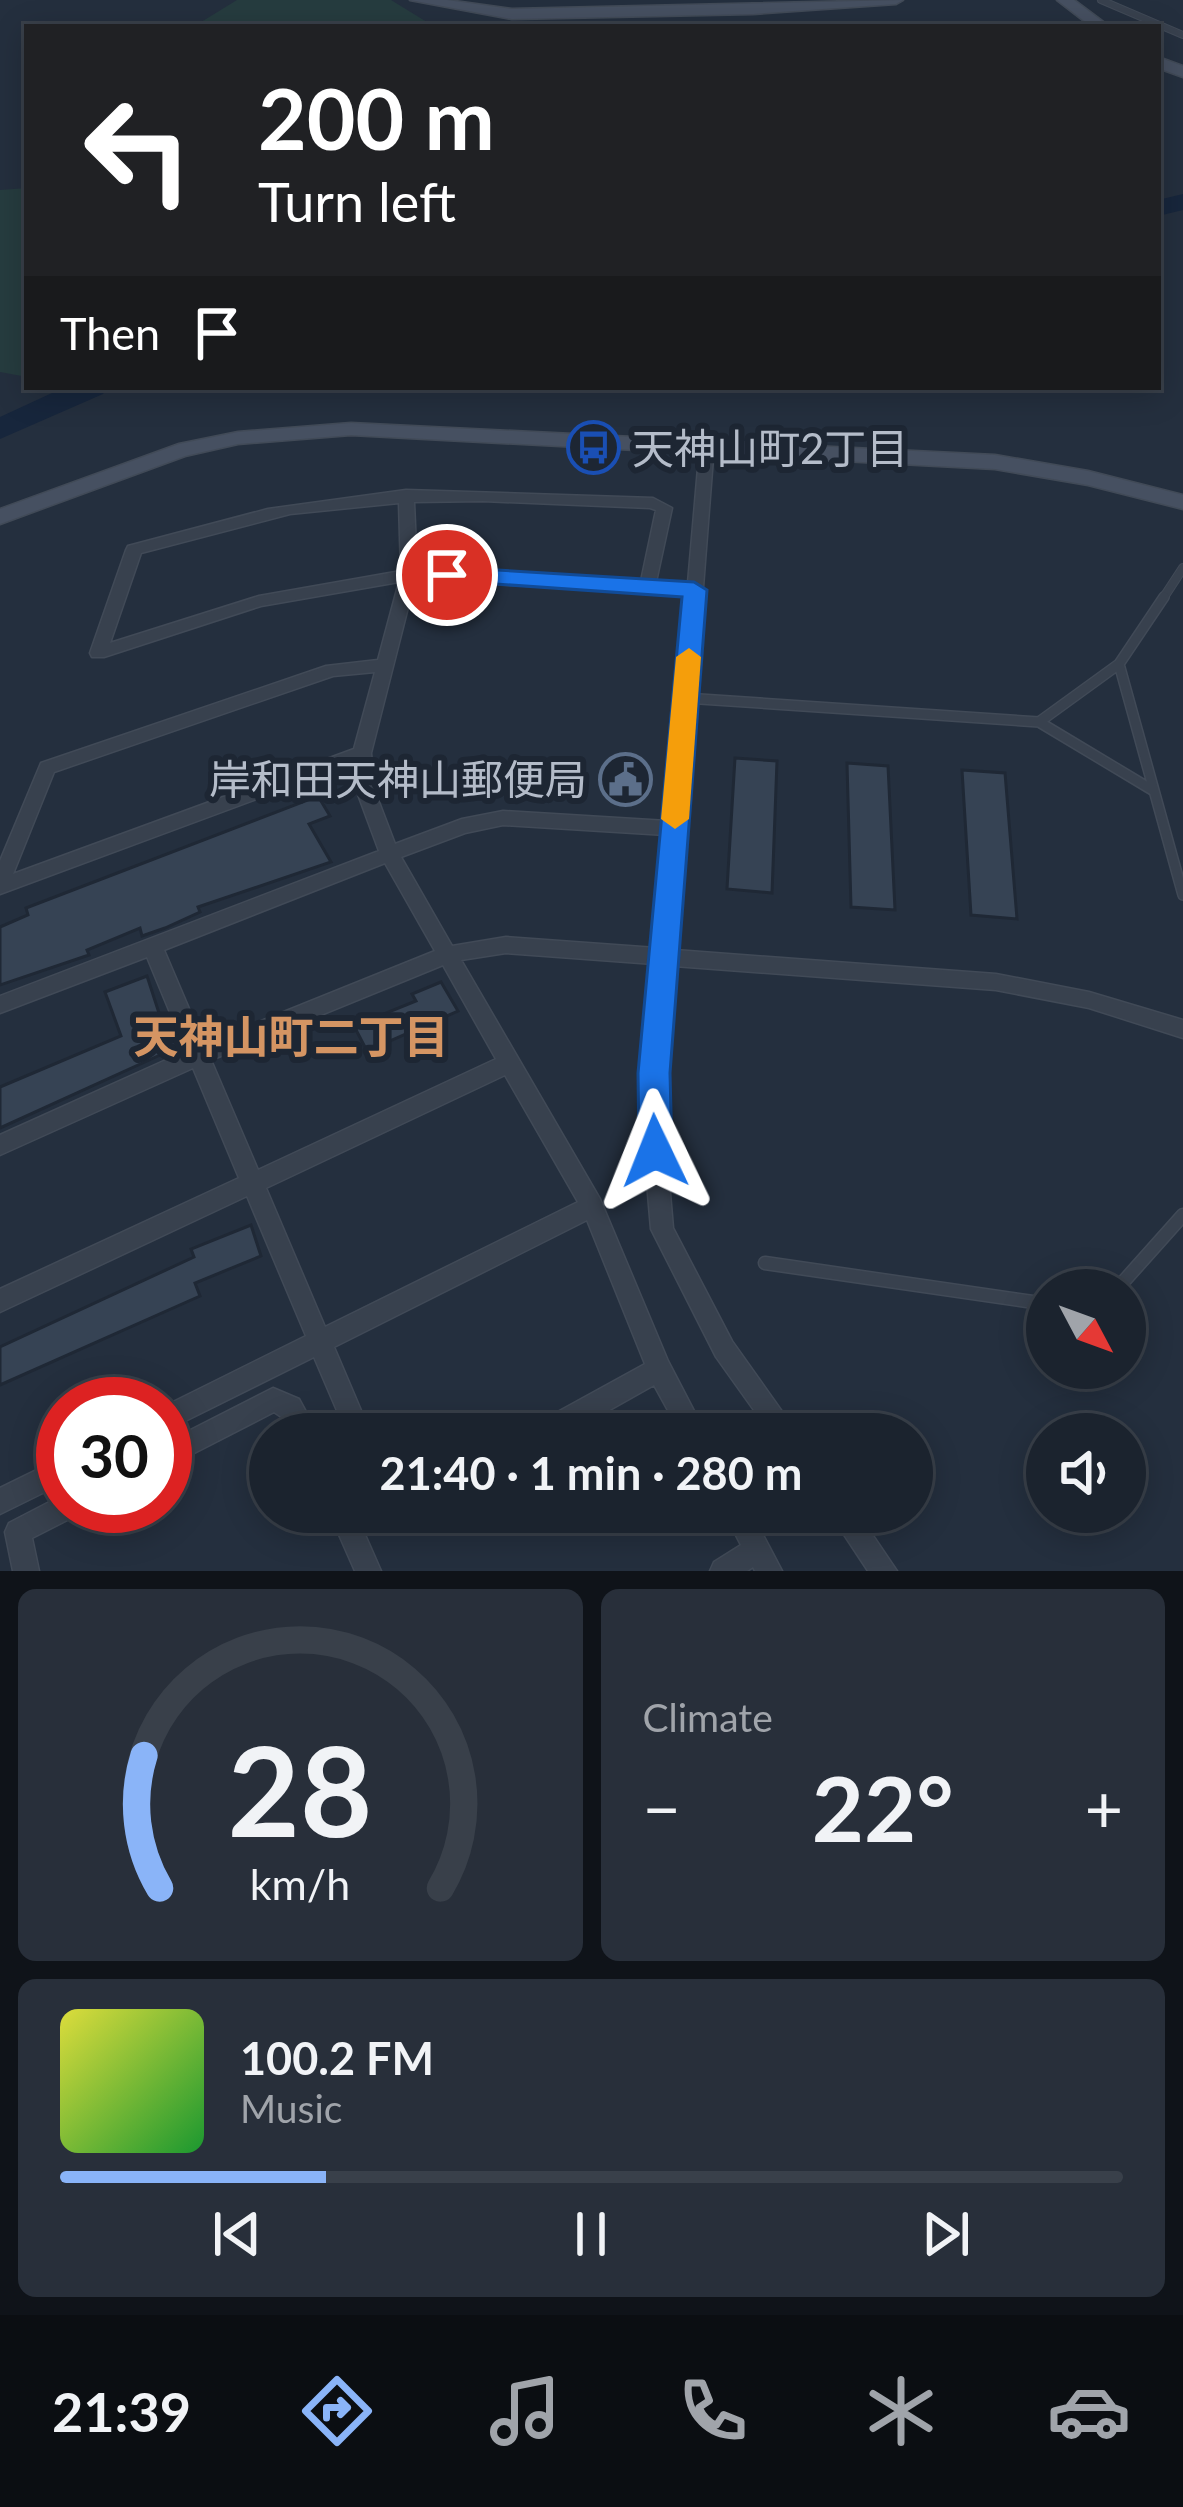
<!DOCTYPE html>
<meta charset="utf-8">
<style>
:root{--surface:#1b232e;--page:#282f3a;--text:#f1f3f6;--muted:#a0a4aa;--line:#39404a;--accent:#8ab4f8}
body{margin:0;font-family:Lato,"Noto Sans JP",sans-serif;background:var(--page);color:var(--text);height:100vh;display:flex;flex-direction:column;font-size:45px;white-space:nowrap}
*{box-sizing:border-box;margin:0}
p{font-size:39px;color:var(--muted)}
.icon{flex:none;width:66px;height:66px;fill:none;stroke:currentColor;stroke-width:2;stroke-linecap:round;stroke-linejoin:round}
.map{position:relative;height:1571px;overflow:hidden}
.panel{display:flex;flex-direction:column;gap:18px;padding:18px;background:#0f1319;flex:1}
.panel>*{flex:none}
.banner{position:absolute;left:24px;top:24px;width:1137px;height:366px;border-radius:0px;box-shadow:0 6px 30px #0003,0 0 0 3px var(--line);background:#202124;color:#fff;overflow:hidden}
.needle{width:78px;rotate:131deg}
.controls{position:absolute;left:1026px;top:1269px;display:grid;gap:24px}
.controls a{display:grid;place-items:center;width:120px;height:120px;border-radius:50%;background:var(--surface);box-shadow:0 6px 30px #0003,0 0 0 3px var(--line);font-size:60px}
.speed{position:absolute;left:36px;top:1377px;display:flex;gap:24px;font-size:60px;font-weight:700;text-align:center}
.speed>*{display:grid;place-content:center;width:156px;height:156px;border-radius:50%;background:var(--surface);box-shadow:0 6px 30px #0003,0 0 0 3px var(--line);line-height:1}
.speed .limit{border:18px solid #d22;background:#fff;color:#111}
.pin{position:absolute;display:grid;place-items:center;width:102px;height:102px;color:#fff;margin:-51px;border:6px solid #fff;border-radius:50%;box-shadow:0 3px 12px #0007}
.me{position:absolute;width:132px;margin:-66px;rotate:358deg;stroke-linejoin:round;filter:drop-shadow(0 0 9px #0008)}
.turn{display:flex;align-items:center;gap:42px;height:252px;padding:0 36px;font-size:54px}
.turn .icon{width:156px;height:156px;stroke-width:2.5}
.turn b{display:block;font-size:84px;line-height:102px}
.then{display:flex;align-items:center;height:114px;padding:0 36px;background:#0003;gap:24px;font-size:45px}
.big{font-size:90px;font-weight:700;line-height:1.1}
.panel .tile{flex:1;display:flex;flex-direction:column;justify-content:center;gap:18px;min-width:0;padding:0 42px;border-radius:18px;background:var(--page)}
.panel .dial{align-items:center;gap:0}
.dial svg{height:312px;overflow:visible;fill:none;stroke:var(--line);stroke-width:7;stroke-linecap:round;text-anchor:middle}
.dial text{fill:var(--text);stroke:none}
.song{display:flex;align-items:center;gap:36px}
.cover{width:144px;height:144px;border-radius:18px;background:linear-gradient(135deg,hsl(60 70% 55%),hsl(130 70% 35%))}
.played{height:12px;border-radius:6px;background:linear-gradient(90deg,var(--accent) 25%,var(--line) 25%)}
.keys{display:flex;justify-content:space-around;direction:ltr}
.heat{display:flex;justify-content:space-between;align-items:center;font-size:66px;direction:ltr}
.panel .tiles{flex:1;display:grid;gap:18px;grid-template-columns:1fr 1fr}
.tile:last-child{grid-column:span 2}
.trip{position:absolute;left:249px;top:1413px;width:684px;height:120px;border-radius:60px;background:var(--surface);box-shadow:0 6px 30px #0003,0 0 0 3px var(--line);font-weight:700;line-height:120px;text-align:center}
.tabs{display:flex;height:192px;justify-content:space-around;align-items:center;background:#0b0e12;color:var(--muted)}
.tabs .icon{width:84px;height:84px}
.tabs .active{color:var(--accent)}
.tabs b{font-size:54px;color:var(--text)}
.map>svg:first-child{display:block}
.green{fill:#263c3f}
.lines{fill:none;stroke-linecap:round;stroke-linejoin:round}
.river{fill:#17263c;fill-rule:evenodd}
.building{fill:#364354;stroke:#1f2835;stroke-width:3}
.lane-far3-casing{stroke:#414a57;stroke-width:8}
.lane-far2-casing{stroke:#414a57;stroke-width:10}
.lane-far1-casing{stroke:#414a57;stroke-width:12}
.lane-casing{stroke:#414a57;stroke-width:15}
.street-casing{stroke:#414a57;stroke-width:3}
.secondary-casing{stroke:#414a57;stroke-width:3}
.lane-far3{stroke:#38414e;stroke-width:6}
.lane-far2{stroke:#38414e;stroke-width:8}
.lane-far1{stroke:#38414e;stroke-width:9}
.lane{stroke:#38414e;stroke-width:12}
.street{fill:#38414e;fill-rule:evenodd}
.secondary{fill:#465061;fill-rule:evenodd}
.route{fill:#1a73e8;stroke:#114b97;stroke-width:3}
.slow{fill:#f59e0b}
.labels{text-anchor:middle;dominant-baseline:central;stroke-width:12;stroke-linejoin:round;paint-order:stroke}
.poi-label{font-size:42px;fill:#b4bcc9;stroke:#1d2633;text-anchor:start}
.neighbourhood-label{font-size:45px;font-weight:bold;fill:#d59563;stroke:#1d2633}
</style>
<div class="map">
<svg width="1183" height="1571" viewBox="0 0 1183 1571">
<rect width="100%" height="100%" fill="#242f3e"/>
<path class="green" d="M237 0H391L435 27H193Z
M27 188V377L0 372V190Z"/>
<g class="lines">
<path class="river" d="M1183 194V210L1158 216V200Z
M65 387H108L103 394 0 439V417Z"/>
</g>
<path class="building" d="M735 758 777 761 772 893 727 889Z
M847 763 888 766 895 910 851 907Z
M962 770 1005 773 1017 919 971 915Z
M318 796 330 816 309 824 331 862 198 907 200 912 165 928 142 936 140 928 87 950 89 955 0 985V927L28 915 26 908Z
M147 976 171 1050 0 1128V1087L121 1036 105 992Z
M441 982 458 1011 367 1051 354 1026 416 1001 412 994Z
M251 1225 261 1256 195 1283 200 1296 0 1385V1347L194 1257 191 1249Z"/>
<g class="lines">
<defs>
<path id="lane-far3" d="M1101 0 1183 35"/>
<path id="lane-far2" d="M1162 600 1183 568"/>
<path id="lane-far1" d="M1119 664 1183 895
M685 698 1039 722 1119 664 1164 597
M1039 722 1154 791"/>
<path id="lane" d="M765 1263 1047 1304
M1116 1290 1183 1215"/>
<path id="street" d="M707 441 714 445 675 950 996 974 1089 992 1183 1020V1038L1089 1008 996 990 674 966 663 1112 673 1228 732 1341 798 1434H771L716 1357 651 1229 641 1112 654 964 506 953 461 960 600 1199 668 1361 706 1434H681L654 1385 567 1434H531L534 1425 645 1364 587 1220 334 1347 371 1434H347L314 1357 165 1431V1406L306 1336 247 1196 0 1312V1289L239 1178 193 1068 0 1155V1135L186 1051 147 957 0 1013V996L379 851 356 789 354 763 0 894V861L41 763 326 666 378 660 399 582 261 606 104 657H92L90 653 126 550 128 546 268 509 406 490 653 498 672 508 656 582 688 583 700 445ZM483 501 650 508 656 510 641 581 417 570 414 502ZM399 503 401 571 259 596 110 643 141 553 290 514ZM415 580 687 594 667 821 503 811 462 819 395 844 374 789 371 753ZM375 672 354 749 13 874 54 772 333 676ZM503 825 666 835 656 948 506 937 452 946 401 857 465 833ZM385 863 435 951 204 1044 164 950ZM443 965 496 1059 258 1170 211 1060ZM505 1075 578 1202 325 1327 266 1188Z
M273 1388 299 1399 318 1434H293L286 1420 274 1412 165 1468V1443Z
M63 1457V1483L0 1514V1488Z
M63 1495V1506H81L77 1515 32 1538 39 1571H13L5 1532 9 1523Z
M329 1512H355L381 1571H355Z
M382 1512H418L414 1521 397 1529 388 1525Z
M724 1512H751L782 1571H755L753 1567 747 1571H710L714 1562 741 1545Z
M829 1512H857L897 1571H868Z"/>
<path id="secondary" d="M410 0H447L512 9 903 0 896 4 753 14 512 19Z
M1057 0H1074L1110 27H1092Z
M1158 57 1183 66V77L1158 68Z
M351 423 995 455 1088 471 1183 495V509L1088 485 995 469 351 435 238 444 185 456 0 524V509L179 444 238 432Z"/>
</defs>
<use href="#lane-far3" class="lane-far3-casing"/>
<use href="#lane-far2" class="lane-far2-casing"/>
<use href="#lane-far1" class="lane-far1-casing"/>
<use href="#lane" class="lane-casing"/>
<use href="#street" class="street-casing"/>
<use href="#secondary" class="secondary-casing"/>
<use href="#lane-far3" class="lane-far3"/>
<use href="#lane-far2" class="lane-far2"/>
<use href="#lane-far1" class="lane-far1"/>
<use href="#lane" class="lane"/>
<use href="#street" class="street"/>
<use href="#secondary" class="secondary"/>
</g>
<path class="route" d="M447 567 694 582 707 590 670 1073 672 1151 667 1162 655 1166 644 1162 639 1151 638 1073 682 597 438 580V569Z"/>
<path class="slow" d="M689 648 701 657 689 819 675 829 661 819 676 657Z"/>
<defs>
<symbol id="bus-ring" viewBox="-11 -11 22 22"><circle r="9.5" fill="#1d2633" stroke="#1a4fb4" stroke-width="1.5"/><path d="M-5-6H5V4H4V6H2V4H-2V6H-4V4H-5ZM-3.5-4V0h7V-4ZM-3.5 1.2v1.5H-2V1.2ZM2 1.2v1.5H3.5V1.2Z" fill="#1a4fb4"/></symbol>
<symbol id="civic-ring" viewBox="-11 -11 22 22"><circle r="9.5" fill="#1d2633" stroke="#5c6f8a" stroke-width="1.5"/><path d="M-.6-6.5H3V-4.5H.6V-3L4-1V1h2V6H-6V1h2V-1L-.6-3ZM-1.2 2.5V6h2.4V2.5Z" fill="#5c6f8a"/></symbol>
</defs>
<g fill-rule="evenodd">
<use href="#bus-ring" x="564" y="418" width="59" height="59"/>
<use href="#civic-ring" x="596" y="750" width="59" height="59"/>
</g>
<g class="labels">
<g class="poi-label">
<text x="632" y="448">天神山町2丁目</text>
<text x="587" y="779" text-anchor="end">岸和田天神山郵便局</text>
</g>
<g class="neighbourhood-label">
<text x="291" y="1036">天神山町二丁目</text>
</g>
</g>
</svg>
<div class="controls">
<a><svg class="needle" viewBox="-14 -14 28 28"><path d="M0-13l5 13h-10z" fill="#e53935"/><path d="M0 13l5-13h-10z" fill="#a0a4aa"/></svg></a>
<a><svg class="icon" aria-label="sound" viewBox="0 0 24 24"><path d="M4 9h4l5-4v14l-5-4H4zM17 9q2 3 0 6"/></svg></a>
</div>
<div class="speed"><div class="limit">30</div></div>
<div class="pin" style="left:447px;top:575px;background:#d93025"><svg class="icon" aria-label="arrive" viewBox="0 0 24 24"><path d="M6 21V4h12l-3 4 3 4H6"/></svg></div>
<svg class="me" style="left:655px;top:1151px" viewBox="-20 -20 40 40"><path d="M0-17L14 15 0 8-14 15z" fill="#1a73e8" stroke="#fff" stroke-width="4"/></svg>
<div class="trip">21:40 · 1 min · 280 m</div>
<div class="banner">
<div class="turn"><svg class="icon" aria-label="left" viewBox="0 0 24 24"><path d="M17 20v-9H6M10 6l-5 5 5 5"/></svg><div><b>200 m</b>Turn left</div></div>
<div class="then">Then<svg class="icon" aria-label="arrive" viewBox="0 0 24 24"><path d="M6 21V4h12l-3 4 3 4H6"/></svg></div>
</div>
</div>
<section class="panel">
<div class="tiles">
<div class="tile dial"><svg viewBox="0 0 100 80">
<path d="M14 69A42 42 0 1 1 86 69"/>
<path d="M14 69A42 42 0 0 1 10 35" stroke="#8ab4f8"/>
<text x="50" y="56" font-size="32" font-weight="700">28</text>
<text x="50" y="72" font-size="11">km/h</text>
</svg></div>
<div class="tile"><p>Climate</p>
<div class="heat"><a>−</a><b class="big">22°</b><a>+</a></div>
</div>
<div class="tile">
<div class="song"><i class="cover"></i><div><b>100.2 FM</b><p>Music</p></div></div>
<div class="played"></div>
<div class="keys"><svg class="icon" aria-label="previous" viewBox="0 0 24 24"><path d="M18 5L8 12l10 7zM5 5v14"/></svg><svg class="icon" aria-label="pause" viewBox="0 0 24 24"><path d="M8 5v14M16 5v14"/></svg><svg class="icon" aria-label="next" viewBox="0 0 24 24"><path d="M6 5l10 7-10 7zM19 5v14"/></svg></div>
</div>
</div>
</section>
<nav class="tabs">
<b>21:39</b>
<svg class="icon active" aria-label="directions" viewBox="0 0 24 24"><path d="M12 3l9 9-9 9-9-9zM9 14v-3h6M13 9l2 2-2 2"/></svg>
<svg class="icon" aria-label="music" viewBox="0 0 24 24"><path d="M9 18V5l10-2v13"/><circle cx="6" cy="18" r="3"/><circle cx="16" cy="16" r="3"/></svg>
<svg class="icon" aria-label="phone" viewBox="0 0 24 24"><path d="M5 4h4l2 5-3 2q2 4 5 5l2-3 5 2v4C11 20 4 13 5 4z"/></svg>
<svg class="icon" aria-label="climate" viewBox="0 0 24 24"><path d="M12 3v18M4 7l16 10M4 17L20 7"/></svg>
<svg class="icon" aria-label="car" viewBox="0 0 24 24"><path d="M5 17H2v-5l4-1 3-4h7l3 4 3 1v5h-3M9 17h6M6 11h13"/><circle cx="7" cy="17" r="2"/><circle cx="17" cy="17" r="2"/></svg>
</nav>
